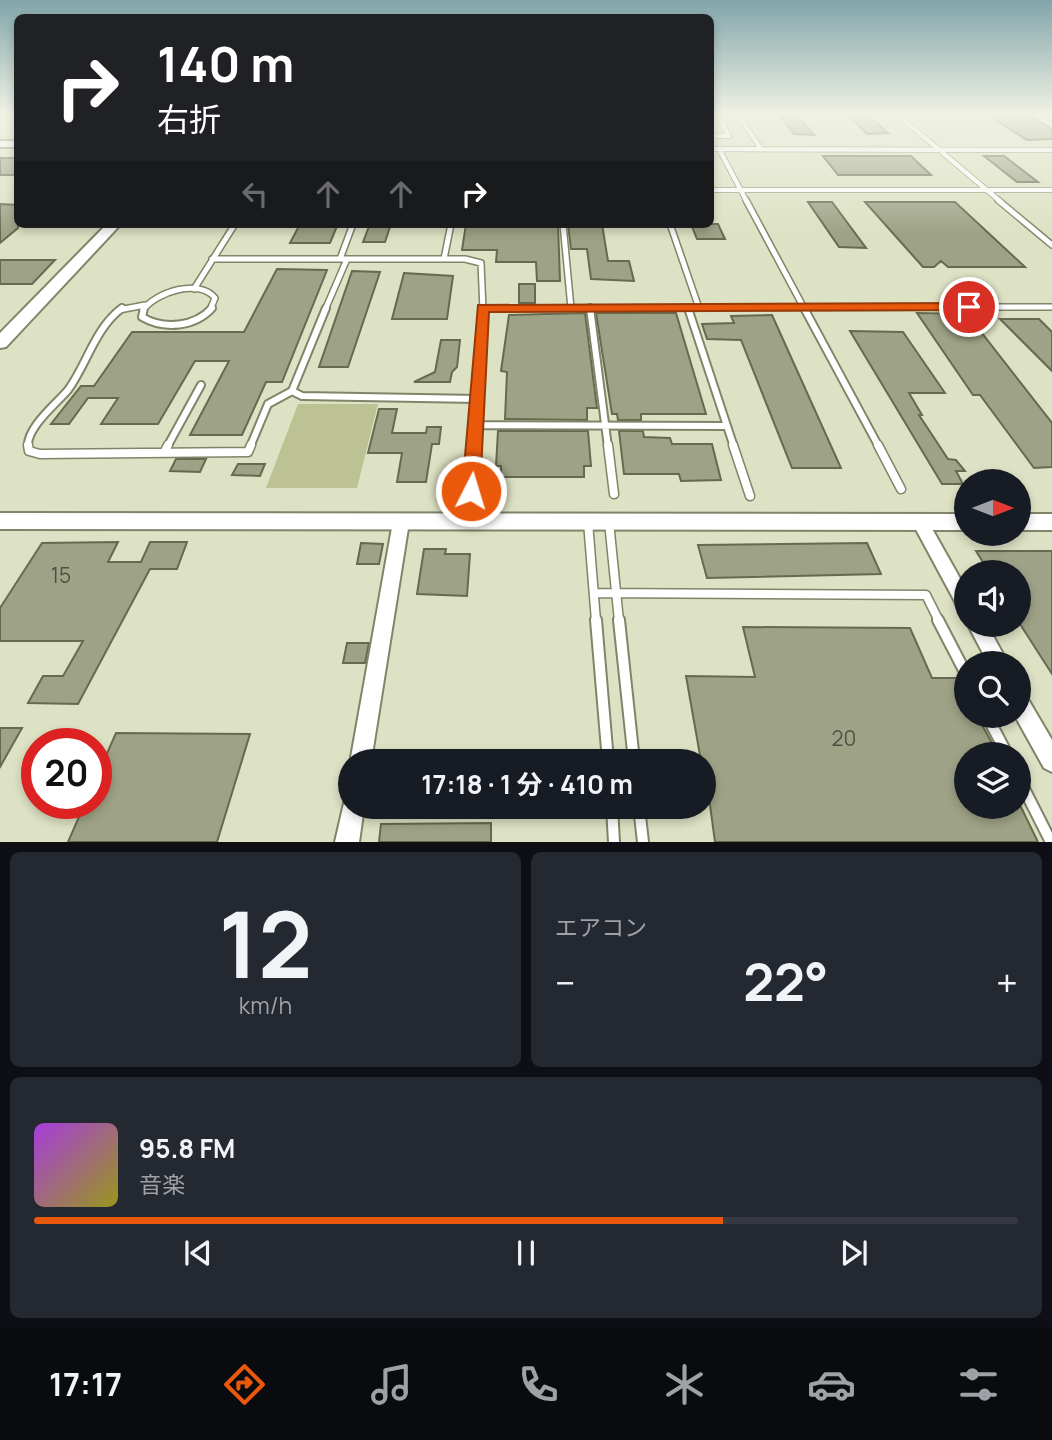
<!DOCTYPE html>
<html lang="ja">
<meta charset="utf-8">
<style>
:root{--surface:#171b24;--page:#242831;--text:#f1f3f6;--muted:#9ea1a6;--line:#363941;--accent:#ea580c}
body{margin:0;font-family:Manrope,"Noto Sans JP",sans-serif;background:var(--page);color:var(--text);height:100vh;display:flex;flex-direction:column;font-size:26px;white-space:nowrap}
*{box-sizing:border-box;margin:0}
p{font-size:23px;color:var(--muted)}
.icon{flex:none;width:38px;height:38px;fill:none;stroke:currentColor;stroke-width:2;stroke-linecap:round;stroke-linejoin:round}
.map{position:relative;height:842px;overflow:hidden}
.drawer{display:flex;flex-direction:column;gap:10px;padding:10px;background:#0d0f14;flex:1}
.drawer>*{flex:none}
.guide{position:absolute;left:14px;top:14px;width:700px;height:214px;border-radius:10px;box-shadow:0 4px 10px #0003;background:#202124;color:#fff;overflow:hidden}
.needle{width:46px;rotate:90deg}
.fabs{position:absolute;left:954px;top:469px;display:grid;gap:14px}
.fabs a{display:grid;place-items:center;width:77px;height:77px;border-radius:50%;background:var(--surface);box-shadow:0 4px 10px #0003;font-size:35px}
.speed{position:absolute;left:21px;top:728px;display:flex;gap:14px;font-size:35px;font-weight:700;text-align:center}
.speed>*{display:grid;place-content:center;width:91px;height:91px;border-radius:50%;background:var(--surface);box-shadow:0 4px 10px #0003;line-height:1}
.speed .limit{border:10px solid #d22;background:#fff;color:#111}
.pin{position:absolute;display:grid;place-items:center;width:60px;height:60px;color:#fff;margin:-30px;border:4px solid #fff;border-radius:50%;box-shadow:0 2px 7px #0007}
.me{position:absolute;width:77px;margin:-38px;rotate:5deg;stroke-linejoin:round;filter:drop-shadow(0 0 5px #0008)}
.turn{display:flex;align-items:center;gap:24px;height:147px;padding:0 28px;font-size:32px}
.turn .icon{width:91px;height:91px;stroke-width:2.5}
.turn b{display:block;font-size:49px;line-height:60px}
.lanes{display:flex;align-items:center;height:66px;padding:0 28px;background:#0003;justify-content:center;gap:35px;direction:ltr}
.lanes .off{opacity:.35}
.big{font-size:52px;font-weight:700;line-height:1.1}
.drawer .card{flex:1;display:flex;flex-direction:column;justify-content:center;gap:10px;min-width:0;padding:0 24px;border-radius:10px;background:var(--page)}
.drawer .dial{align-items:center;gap:0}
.dial b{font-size:91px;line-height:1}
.song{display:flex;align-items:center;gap:21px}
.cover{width:84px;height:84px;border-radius:10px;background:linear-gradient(135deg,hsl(280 70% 55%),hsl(60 70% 35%))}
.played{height:7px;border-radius:4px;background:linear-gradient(90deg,var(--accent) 70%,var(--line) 70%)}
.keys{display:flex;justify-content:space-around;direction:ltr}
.heat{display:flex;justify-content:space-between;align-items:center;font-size:38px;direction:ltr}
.drawer .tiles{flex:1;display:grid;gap:10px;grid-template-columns:1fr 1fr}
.card:last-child{grid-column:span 2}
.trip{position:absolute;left:338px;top:749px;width:378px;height:70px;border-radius:35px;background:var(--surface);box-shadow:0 4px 10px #0003;font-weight:700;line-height:70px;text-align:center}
.tabs{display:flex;height:112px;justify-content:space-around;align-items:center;background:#090b0e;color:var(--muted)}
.tabs .icon{width:49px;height:49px}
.tabs .selected{color:var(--accent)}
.tabs b{font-size:32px;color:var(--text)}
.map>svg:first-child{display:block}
.green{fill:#bcc294}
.building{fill:#9ea286;stroke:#666a4f;stroke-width:2}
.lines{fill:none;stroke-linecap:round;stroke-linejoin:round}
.lane-far4-casing{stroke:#808468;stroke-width:6}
.lane-far3-casing{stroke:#808468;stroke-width:8}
.lane-far2-casing{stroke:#808468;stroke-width:10}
.lane-far1-casing{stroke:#808468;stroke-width:11}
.lane-casing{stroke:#808468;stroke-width:14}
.street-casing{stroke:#808468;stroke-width:4}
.secondary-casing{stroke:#808468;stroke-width:4}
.lane-far4{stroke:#fff;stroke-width:4.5}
.lane-far3{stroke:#fff;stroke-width:5}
.lane-far2{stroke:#fff;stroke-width:6}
.lane-far1{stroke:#fff;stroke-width:8}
.lane{stroke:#fff;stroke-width:10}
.street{fill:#fff;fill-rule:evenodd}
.secondary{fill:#fff;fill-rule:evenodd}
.route{fill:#ea580c;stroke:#983908;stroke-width:2}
.labels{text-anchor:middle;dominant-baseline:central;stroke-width:7;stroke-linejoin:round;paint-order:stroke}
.near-number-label{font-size:21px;fill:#4f5242}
</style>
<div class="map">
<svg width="1052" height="842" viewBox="0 0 1052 842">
<rect width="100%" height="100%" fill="#dde2c4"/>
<path class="green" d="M298 404H378L357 488H266Z"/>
<path class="building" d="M779 115H797L814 135 794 134Z
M848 115H868L888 133 867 134Z
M988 115H1031L1052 130V139L1027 140Z
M823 156H911L931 175H838Z
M984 156H1004L1038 182H1017Z
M0 158H18V175H0Z
M808 202H832L866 248 839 247Z
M865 202H955L1025 267H948L941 261 934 267H923Z
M0 204 18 205V228L0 243Z
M300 224H338L330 243H290Z
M370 224H391L385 242H363Z
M466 224H558L560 281H537L536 262H496L497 250H462Z
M568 224H602L608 261H629L634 281 591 279 587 249H571Z
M691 224H718L725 239H697Z
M0 260H55L32 284H0Z
M277 269 327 270 282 382H266L242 435H190L229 361H195L158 424H101L118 398H88L69 424H51L81 386H94L132 332H244Z
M352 271 380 272 348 367H319Z
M404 273 453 276 447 319H392Z
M519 284H535V303H519Z
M585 313 597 408H587V420L505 419 507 372 501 371 509 315Z
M596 313H676L706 414H641V420H618L617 414H612Z
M917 313 967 314 1052 423V467L1034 468 980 395H973Z
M772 315 841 468H792L741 340 707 339 702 324 734 323 731 316Z
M1000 319H1039L1052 332V371Z
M850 331 903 332 945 393H909L922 415H919L948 459 956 460 965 471H956L963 484H942Z
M441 340H460L457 367 452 372 450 382H414L435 372Z
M379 409H397L392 433H426L427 427H441L439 444H432L426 482H397L402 453H368Z
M498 431H588L591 466H584V477H501V466H496Z
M619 431H643L644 437 670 438 672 444H712L721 480 681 481 679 474H624Z
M176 459H206L200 472 170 471Z
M238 464H265L260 476 232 475Z
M118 542 108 562H141L150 542H187L177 569H150L78 704 28 703 43 676H63L83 641H0V608L42 543Z
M361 543 383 544 379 564H357Z
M867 543 881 574 707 578 698 545Z
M424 549H446L445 554H470L467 596 417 594Z
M976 551H1052V674L1018 621V572H989Z
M743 627 910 628 932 678H958L966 693V716H977L992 743H990L995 754H966V807H1021L1038 842H715L704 761H701L686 676 755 677Z
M347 643H369L365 663H343Z
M0 728H22L0 767Z
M116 733 250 734 217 842H68L85 803H96V778Z
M491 823V842H379L381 824Z"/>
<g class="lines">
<defs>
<path id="lane-far4" d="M738 115 761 149
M898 115 1001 202
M1036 115 1052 125
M710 136H729L718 115
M710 149 1052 150
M719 149 747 202
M710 190H1052"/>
<path id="lane-far3" d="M746 200 805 310
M998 200 1052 245
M563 224 571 308
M670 224 699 308
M212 259H465L481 263 483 310
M340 259 353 224
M444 259 451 224
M194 289 235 224
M483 308 1052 307
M119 310 145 305
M143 310C156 292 199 278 215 298L210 310
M325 310 347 259"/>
<path id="lane-far2" d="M144 308 142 317C164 330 195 327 212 308
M326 308 292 391 302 396 478 399
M590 308 608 447
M688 308 734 447
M804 308 879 447
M476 425 727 426
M28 447C26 428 56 404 68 390 87 364 95 328 122 308
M167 447 201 385
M250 447 268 404 292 391
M474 447 483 308"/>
<path id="lane-far1" d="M28 445 29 451 40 454 248 452 251 445
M608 445 614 494
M733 445 750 496
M878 445 901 489
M164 453 168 445
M471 491 474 445
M588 522 596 621
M609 522 619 621
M594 593 926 595 939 621"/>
<path id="lane" d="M596 620 608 761
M619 620 634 761
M938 620 966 674
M987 716 1007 754
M1018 777 1051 842
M612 807 614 842
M639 807 643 842"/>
<path id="street" d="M401 516 407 518 409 522 371 761 350 763 393 522 395 518Z
M920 516 926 518 966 589V613L960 611 912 522 914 518Z
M968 625H987L1008 663H988Z
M1018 692 1025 694 1052 740V772L1044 768 1015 716H1018Z
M350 797V807H364L359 842H335L345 799Z"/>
<path id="secondary" d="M0 141H18V147H0Z
M107 224H121L6 347 0 348V333Z
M0 513 966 514V530L0 529Z
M1018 514H1052V530H1018Z"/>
</defs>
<use href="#lane-far4" class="lane-far4-casing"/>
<use href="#lane-far3" class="lane-far3-casing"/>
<use href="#lane-far2" class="lane-far2-casing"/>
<use href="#lane-far1" class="lane-far1-casing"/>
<use href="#lane" class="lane-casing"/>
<use href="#street" class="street-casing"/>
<use href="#secondary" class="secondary-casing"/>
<use href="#lane-far4" class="lane-far4"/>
<use href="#lane-far3" class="lane-far3"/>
<use href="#lane-far2" class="lane-far2"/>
<use href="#lane-far1" class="lane-far1"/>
<use href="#lane" class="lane"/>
<use href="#street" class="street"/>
<use href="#secondary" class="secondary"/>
</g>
<linearGradient id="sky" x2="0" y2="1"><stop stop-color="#81a5aa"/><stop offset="0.49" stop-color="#f0f2e4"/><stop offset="1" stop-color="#f0f2e4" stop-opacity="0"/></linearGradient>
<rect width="1052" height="233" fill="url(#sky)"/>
<path class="route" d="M969 303 974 304V310L489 312 480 491 471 497 462 491 478 305Z"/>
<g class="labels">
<g class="near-number-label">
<text x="61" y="575">15</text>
<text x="844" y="738">20</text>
</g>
</g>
</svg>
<div class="fabs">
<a><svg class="needle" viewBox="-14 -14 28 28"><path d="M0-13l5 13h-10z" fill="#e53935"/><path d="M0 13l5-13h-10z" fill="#9ea1a6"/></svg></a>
<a><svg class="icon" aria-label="sound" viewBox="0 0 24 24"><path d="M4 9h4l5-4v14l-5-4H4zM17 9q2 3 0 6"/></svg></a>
<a><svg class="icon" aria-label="search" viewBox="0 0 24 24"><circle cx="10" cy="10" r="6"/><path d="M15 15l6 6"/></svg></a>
<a><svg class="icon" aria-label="layers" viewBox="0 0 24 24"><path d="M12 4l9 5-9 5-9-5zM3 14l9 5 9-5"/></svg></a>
</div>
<div class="speed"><div class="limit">20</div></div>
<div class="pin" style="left:969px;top:307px;background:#d93025"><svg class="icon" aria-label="arrive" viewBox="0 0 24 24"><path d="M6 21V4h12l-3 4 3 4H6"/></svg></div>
<svg class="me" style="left:471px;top:491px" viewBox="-20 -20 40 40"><circle r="17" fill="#ea580c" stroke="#fff" stroke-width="3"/><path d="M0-11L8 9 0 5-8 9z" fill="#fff"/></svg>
<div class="trip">17:18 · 1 分 · 410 m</div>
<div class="guide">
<div class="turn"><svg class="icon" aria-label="right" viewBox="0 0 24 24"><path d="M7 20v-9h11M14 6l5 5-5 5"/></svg><div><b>140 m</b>右折</div></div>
<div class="lanes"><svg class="icon off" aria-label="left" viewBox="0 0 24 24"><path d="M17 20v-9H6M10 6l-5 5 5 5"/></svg><svg class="icon off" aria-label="ahead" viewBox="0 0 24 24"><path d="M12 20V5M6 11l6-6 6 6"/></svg><svg class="icon off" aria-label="ahead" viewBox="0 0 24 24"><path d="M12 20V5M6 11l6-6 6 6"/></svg><svg class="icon" aria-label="right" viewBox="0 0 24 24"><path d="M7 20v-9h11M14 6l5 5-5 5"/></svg></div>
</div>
</div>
<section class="drawer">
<div class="tiles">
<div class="card dial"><b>12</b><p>km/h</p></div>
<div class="card"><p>エアコン</p>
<div class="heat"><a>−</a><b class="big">22°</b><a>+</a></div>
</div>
<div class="card">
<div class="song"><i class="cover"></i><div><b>95.8 FM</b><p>音楽</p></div></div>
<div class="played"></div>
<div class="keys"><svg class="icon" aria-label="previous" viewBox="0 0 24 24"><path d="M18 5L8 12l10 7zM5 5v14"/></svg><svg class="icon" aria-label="pause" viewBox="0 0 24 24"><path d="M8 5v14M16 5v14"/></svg><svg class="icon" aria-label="next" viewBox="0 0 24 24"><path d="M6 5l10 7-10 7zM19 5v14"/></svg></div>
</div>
</div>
</section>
<nav class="tabs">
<b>17:17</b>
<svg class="icon selected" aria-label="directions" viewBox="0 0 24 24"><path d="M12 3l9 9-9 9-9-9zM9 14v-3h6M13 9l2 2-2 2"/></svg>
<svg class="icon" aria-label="music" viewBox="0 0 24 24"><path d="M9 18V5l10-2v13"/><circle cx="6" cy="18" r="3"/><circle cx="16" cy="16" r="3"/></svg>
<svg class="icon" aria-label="phone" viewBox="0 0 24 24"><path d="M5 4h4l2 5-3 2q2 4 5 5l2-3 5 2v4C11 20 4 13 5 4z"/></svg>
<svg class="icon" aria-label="climate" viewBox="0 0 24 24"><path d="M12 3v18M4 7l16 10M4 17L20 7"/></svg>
<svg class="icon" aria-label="car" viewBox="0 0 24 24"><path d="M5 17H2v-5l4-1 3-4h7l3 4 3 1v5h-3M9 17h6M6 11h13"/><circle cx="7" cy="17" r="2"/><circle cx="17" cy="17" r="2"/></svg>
<svg class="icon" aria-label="filters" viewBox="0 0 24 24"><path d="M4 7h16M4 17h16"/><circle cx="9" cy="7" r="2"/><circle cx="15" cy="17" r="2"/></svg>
</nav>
